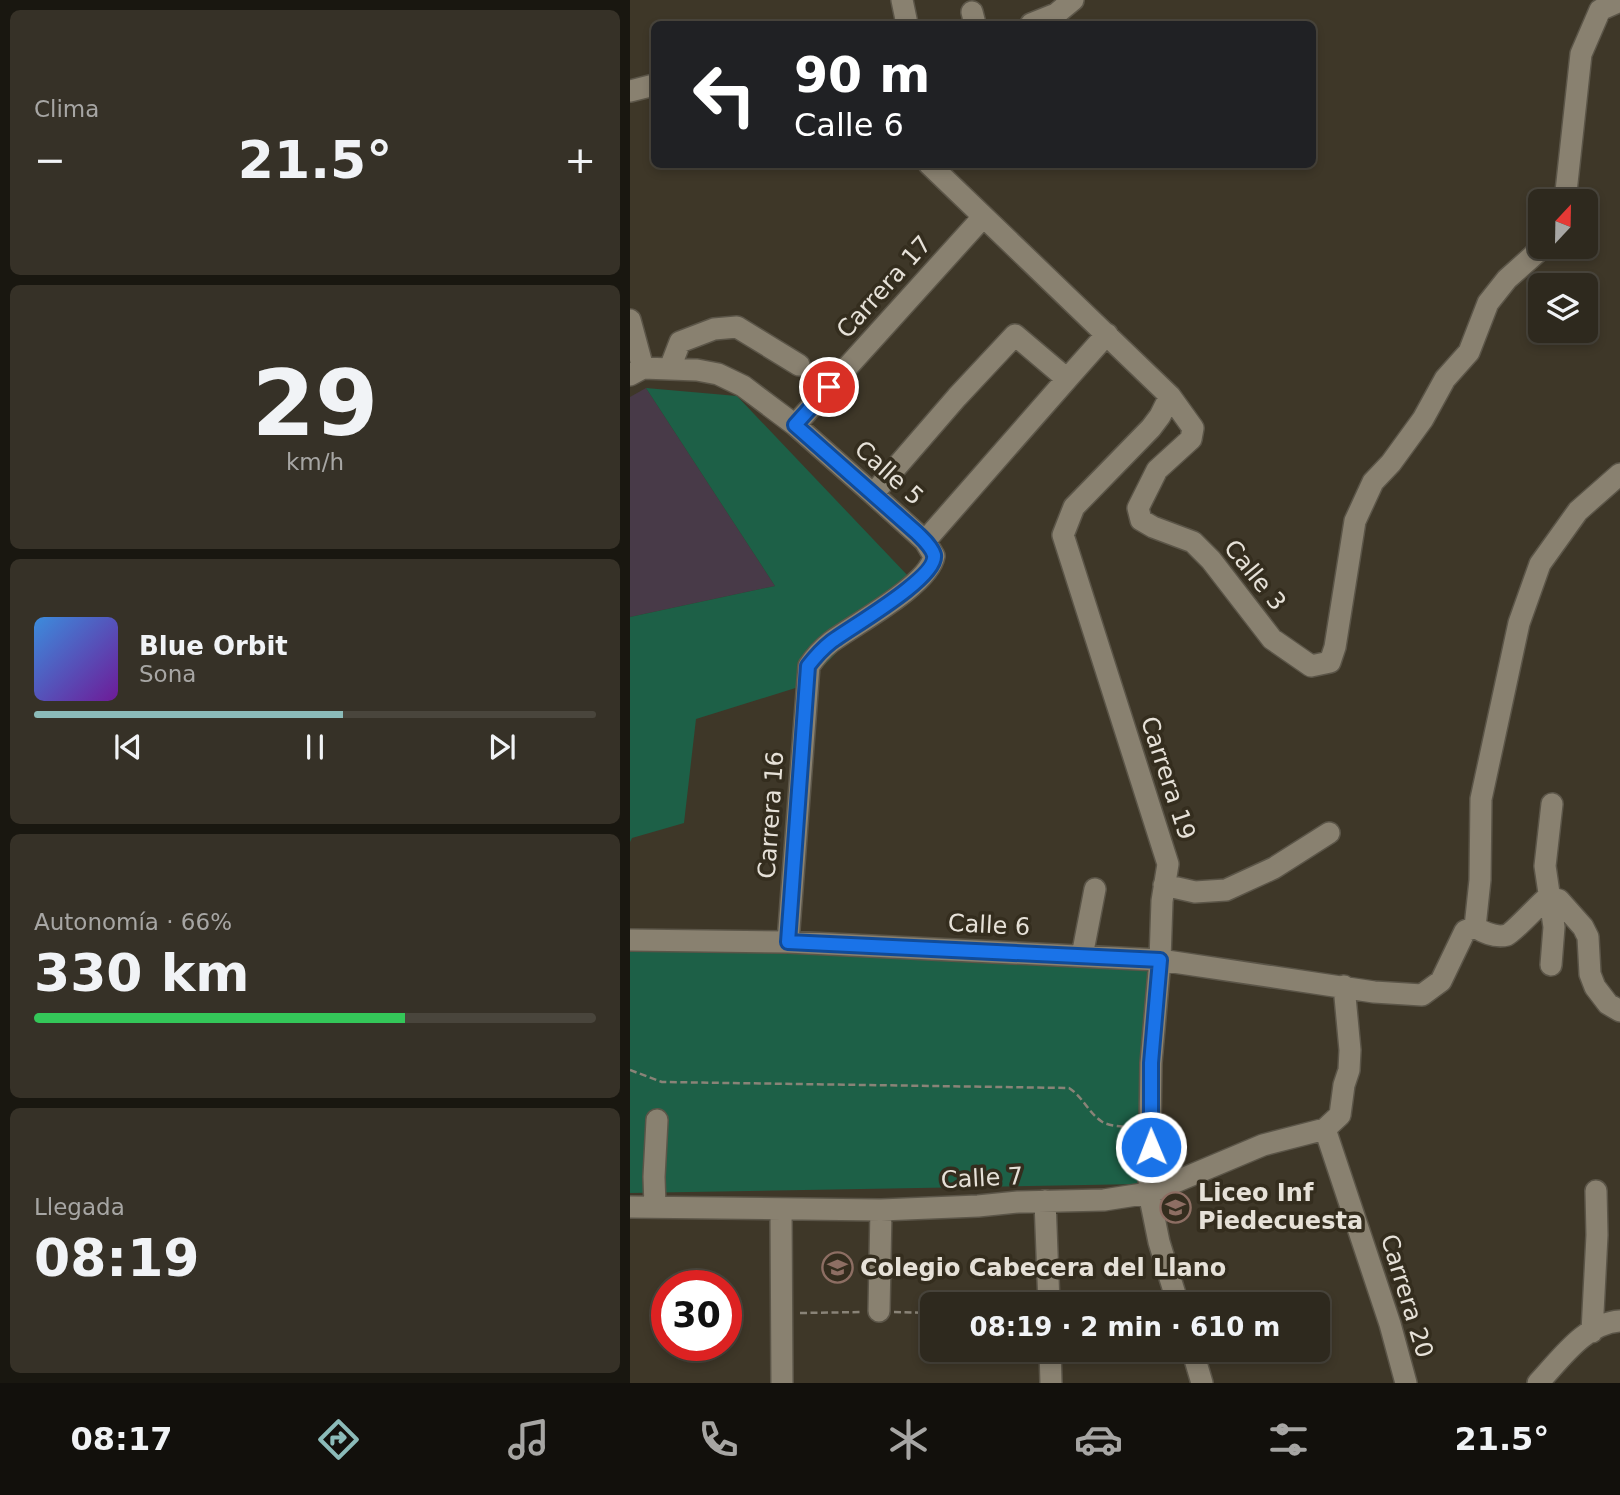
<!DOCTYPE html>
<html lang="es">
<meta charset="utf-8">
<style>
:root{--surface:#2e291e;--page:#363127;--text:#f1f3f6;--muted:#a7a6a4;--line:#49453c;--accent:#8bbbb9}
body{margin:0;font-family:"DejaVu Sans",sans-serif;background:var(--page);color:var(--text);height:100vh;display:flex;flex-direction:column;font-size:26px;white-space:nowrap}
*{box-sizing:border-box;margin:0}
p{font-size:23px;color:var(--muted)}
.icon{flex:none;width:38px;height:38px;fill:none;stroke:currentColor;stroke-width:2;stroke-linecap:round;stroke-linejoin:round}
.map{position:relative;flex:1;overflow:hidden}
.drawer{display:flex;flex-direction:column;gap:10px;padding:10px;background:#191710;width:630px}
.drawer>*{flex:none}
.banner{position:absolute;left:21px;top:21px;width:665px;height:147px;border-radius:10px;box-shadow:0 4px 10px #0003,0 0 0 2px var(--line);background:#202124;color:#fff;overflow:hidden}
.needle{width:46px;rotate:22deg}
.buttons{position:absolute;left:898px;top:189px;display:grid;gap:14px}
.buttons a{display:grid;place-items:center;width:70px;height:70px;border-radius:10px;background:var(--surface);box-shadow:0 4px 10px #0003,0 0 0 2px var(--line);font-size:35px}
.speed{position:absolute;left:21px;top:1270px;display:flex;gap:14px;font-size:35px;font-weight:700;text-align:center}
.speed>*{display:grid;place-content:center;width:91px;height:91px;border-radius:50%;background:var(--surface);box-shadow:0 4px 10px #0003,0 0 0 2px var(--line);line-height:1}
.speed .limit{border:10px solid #d22;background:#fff;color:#111}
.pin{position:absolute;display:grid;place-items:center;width:60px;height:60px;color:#fff;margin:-30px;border:4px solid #fff;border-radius:50%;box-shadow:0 2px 7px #0007}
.me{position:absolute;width:77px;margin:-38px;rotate:359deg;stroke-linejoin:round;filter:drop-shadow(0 0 5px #0008)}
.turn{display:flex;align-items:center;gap:24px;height:147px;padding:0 28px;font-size:32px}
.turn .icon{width:91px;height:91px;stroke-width:2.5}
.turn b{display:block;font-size:49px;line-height:60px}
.big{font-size:52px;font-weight:700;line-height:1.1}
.drawer .widget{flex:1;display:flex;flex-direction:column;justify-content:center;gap:10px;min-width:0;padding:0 24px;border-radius:10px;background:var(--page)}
.drawer .dial{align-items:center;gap:0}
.dial b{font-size:91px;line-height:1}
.song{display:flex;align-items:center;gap:21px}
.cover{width:84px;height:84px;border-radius:10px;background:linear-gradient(135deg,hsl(210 70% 55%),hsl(280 70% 35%))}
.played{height:7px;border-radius:4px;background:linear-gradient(90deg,var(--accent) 55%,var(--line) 55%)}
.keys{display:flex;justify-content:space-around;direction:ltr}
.heat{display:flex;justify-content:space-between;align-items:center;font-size:38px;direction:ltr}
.charge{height:10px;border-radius:5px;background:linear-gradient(90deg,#34c759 66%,var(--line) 0)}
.trip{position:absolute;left:290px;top:1292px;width:410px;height:70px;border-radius:10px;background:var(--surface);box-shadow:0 4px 10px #0003,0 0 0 2px var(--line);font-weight:700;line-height:70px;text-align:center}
.dock{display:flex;height:112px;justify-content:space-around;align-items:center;background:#12100c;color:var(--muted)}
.dock .icon{width:49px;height:49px}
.dock .on{color:var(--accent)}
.dock b{font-size:32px;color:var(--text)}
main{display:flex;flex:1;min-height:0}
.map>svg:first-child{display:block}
.education{fill:#483a48}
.green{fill:#1d6047}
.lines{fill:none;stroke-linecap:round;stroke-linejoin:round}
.minor-casing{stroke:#5b5548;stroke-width:24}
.path{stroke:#898377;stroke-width:2.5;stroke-dasharray:7 3.5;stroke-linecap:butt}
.minor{stroke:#898170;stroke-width:21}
.route-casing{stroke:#114b97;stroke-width:18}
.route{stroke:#1a73e8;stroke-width:12}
.labels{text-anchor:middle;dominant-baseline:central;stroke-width:7;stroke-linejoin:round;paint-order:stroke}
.street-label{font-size:24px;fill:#e6e1d8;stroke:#342d1e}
.poi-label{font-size:24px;font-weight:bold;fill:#e6e1d8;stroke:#342d1e;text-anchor:start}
</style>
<main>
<section class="drawer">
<div class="widget"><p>Clima</p>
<div class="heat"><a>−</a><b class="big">21.5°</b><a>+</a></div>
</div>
<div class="widget dial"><b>29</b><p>km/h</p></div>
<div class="widget">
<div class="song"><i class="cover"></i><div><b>Blue Orbit</b><p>Sona</p></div></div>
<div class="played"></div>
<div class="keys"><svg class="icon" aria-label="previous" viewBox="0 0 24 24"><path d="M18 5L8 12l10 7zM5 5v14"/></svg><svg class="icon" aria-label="pause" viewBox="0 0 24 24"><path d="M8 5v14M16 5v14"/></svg><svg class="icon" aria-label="next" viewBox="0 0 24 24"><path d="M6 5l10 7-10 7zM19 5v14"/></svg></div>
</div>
<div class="widget"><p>Autonomía · 66%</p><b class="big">330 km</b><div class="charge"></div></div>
<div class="widget"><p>Llegada</p><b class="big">08:19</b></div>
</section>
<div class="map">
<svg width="990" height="1383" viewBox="0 0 990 1383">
<rect width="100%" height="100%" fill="#3e3728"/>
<path class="education" d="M16 388 145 586 0 617V397Z"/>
<path class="green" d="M16 388 107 396 280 578 175 685 66 719 54 823 2 838 0 842V617L145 586Z
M0 942 521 969 511 1184 0 1193Z"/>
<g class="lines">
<defs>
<path id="minor" d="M272 0 277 24
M342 12 345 24
M401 24 426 14 443 0
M0 91 24 85
M299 164 540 396 563 428 561 439 527 470 508 508 511 520 523 527 563 542 581 560 642 639 681 666 700 662 705 647 725 521 743 482 761 463 793 419 815 379 839 352 858 303 877 279 913 247
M935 201 951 54 970 10 990 1
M0 320 13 368
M40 368 50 342 84 329 107 327 169 365
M0 375 13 368 67 370 88 374 113 386 165 425 243 494 295 541 304 556C299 585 225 624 201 642 192 649 185 657 179 666L158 942
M437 379 477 334
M540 396 530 416 521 428 444 507 433 535 538 864 532 901 530 960 521 1063 519 1193 529 1242 548 1304
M165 425 353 217
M243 494 327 397 385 335 437 379 295 541
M534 885 565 892 596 890 644 868 699 833
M918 897 929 900 953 927 958 937 960 974 965 987 978 1004 990 1011
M845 927 850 880 851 799 889 623 910 564 948 511 990 474
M0 940 158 942 530 960 744 992 792 995 811 981 835 931 845 927C853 932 866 938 877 935 884 932 909 904 918 897
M452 956 465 889
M921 965 924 927 915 866 922 804
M714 986 720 1050 719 1070 714 1085 710 1115 695 1129 760 1324 776 1383
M415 1201 419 1304
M0 1207 251 1210 348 1206 388 1202 474 1200 519 1193 633 1145 695 1129
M25 1207 24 1177 27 1120
M151 1210 152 1383
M249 1311 251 1210
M962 1332 967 1235 966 1191
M420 1349 421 1383
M562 1349 572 1383
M908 1383C930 1360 955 1323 990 1321"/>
</defs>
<use href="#minor" class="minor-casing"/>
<path class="path" d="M0 1070 32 1082 439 1088C453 1097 458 1112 471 1121 479 1127 494 1126 504 1128
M264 1312 303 1313
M170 1313 233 1312"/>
<use href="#minor" class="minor"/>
</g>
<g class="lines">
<defs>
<path id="route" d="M199 387 165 425 287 533C293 539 302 547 304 555 308 578 219 628 201 642 192 649 185 657 178 666L158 942 530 960 521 1063V1147"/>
</defs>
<use href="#route" class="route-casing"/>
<use href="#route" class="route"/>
</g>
<defs>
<symbol id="school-ring" viewBox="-11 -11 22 22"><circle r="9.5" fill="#342d1e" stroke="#8d6e63" stroke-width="1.5"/><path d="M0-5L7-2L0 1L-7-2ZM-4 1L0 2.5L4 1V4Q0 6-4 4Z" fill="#8d6e63"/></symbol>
</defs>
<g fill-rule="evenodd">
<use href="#school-ring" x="528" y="1190" width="35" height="35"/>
<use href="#school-ring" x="190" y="1250" width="35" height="35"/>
</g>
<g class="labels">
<g class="street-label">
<text transform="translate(254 287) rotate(-48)">Carrera 17</text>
<text transform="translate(259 473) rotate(42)">Calle 5</text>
<text transform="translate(625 575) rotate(51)">Calle 3</text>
<text transform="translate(538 778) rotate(72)">Carrera 19</text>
<text transform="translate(141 815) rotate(-86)">Carrera 16</text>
<text transform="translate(359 925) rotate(3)">Calle 6</text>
<text transform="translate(352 1178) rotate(-3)">Calle 7</text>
<text transform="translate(777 1296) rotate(73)">Carrera 20</text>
</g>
<g class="poi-label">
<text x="568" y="1193">Liceo Inf<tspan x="568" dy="28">Piedecuesta</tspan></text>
<text x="230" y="1268">Colegio Cabecera del Llano</text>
</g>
</g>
</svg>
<div class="buttons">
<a><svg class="needle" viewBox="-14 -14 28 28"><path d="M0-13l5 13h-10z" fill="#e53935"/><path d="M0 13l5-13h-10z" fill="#a7a6a4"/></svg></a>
<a><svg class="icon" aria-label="layers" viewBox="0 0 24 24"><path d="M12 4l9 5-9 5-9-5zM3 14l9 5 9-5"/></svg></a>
</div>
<div class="speed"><div class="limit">30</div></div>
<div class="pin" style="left:199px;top:387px;background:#d93025"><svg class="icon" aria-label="arrive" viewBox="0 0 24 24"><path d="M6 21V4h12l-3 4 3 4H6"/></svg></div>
<svg class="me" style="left:521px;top:1147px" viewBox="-20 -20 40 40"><circle r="17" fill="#1a73e8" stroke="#fff" stroke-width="3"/><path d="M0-11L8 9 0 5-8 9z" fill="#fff"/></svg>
<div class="trip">08:19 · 2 min · 610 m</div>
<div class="banner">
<div class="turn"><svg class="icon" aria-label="left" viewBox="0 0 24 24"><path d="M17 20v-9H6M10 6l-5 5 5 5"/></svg><div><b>90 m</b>Calle 6</div></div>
</div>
</div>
</main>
<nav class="dock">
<b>08:17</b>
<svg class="icon on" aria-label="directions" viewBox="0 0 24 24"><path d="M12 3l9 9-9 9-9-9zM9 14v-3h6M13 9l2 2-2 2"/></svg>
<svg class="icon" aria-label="music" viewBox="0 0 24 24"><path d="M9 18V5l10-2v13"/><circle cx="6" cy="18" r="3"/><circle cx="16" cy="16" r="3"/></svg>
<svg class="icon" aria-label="phone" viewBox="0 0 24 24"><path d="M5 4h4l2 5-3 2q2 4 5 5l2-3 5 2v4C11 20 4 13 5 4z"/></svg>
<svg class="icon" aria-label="climate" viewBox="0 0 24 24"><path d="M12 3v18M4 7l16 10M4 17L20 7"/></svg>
<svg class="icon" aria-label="car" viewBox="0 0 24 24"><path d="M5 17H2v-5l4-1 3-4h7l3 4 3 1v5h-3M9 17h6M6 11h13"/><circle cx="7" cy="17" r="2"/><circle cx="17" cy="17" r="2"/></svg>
<svg class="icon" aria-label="filters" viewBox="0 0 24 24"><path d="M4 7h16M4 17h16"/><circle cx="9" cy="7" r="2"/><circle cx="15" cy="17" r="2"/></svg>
<b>21.5°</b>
</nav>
